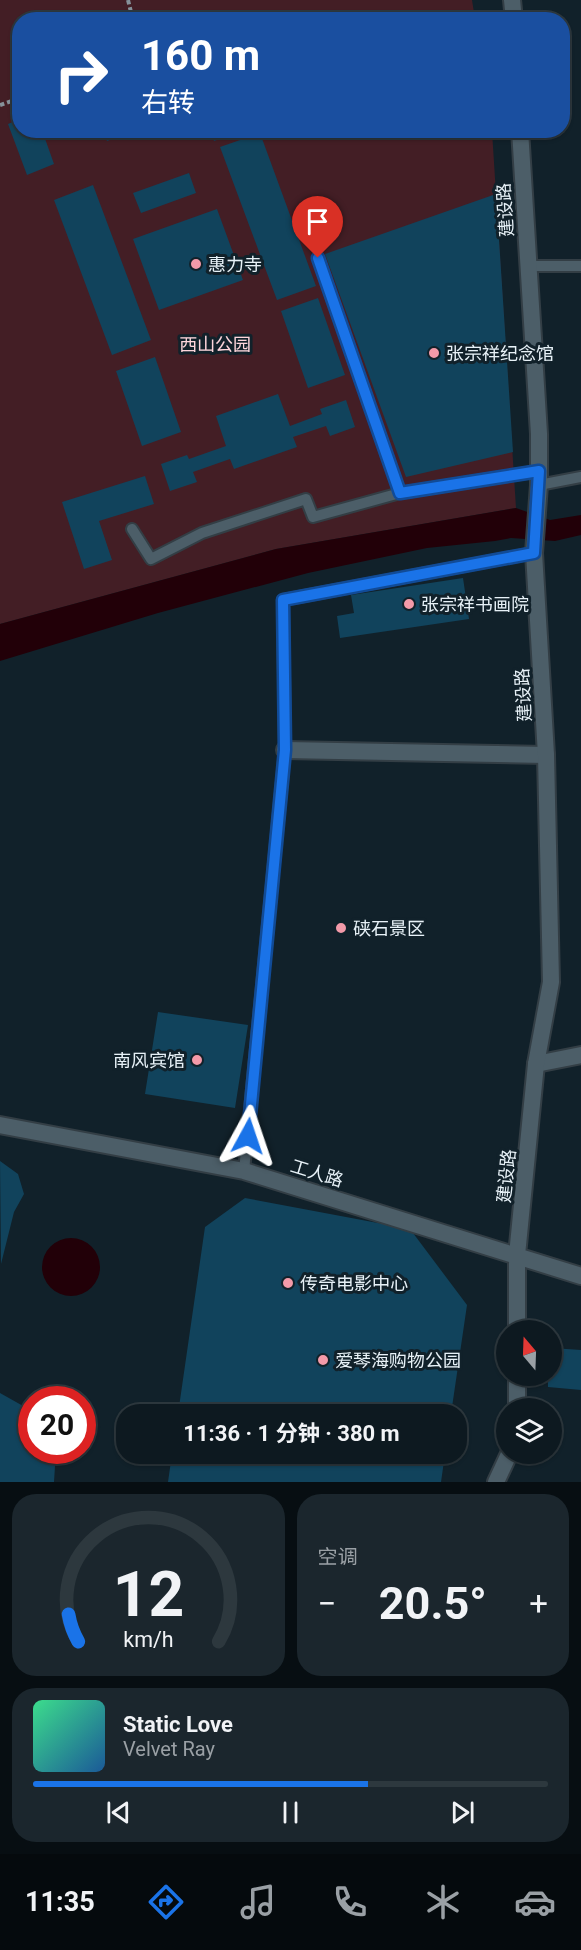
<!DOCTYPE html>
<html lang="zh">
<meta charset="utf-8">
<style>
:root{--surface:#0d1920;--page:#1b262d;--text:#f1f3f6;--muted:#9aa0a5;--line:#2d383e;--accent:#1a73e8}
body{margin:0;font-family:Roboto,"Noto Sans SC",sans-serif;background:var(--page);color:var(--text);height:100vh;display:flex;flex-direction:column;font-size:22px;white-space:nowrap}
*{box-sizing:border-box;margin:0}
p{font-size:20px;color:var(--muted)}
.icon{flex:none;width:33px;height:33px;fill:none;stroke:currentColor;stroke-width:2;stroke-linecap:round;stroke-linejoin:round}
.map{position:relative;height:1482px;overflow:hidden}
.panel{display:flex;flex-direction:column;gap:12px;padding:12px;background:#070e12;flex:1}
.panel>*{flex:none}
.guide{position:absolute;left:12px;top:12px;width:558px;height:126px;border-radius:24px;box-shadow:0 2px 4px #0004,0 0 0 2px var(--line);background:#1a4fa0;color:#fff;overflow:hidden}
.needle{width:39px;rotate:341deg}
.controls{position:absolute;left:496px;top:1320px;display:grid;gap:12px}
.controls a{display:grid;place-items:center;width:66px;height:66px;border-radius:50%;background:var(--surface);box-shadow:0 2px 4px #0004,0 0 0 2px var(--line);font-size:30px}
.speed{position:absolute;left:18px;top:1386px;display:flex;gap:12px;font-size:30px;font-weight:700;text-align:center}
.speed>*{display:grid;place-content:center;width:78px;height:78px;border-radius:50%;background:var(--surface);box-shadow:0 2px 4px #0004,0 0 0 2px var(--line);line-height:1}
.speed .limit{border:9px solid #d22;background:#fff;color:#111}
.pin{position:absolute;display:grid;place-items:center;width:51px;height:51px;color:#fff;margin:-62px -26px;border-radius:50% 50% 50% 0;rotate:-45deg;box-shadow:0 0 6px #0007}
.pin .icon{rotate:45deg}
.me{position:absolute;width:66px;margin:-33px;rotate:5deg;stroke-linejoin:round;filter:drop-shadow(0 0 4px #0008)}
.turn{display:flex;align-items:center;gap:21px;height:126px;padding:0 30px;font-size:27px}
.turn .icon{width:78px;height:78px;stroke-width:2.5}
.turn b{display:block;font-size:42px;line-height:51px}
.big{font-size:45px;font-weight:700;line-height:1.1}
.panel .tile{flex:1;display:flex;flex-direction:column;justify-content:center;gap:9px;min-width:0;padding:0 21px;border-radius:24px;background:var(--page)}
.panel .dial{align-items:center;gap:0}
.dial svg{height:156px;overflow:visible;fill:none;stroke:var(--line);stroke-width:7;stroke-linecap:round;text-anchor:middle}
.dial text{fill:var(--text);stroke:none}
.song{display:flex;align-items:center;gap:18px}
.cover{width:72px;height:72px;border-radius:9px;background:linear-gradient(135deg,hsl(150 70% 55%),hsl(210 70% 35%))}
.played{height:6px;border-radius:3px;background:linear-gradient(90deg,var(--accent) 65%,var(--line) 65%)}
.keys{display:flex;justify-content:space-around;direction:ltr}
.heat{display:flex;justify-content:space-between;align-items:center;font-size:33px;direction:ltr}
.panel .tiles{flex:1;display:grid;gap:12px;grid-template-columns:1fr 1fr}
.tile:last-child{grid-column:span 2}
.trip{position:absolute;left:116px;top:1404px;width:351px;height:60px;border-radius:24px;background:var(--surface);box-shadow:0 2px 4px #0004,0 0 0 2px var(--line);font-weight:700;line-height:60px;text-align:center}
.tabs{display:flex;height:96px;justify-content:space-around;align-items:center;background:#050a0d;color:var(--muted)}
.tabs .icon{width:42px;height:42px}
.tabs .on{color:var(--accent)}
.tabs b{font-size:27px;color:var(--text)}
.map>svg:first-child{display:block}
.green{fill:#431e25}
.water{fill:#220008}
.building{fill:#11435c}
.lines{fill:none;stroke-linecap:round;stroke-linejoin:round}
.service-casing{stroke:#333e45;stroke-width:14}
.minor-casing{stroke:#333e45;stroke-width:20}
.tertiary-casing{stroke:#333e45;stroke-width:20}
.path{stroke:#86929a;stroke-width:4;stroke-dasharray:4.5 3;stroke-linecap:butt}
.service{stroke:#4c5e68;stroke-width:10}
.minor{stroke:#4c5e68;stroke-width:16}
.tertiary{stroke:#4c5e68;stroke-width:16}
.route-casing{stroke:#114b97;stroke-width:15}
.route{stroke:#1a73e8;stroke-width:10}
.poi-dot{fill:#f39aa9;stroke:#11212a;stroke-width:2}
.labels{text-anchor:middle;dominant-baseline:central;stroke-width:6;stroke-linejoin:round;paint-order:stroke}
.street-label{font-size:18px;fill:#e7f1f7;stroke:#11212a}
.poi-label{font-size:18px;fill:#e7f1f7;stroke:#11212a;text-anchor:start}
.park-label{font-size:18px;fill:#fed6dc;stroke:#11212a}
</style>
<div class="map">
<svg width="581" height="1482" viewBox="0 0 581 1482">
<rect width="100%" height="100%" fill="#11212a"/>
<path class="green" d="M0 0H472L475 19 20 20V130L492 131 516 508 276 549 0 624Z"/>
<path class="water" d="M516 508 550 520 581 515V535L555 541 511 538 495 541 427 548 308 573 158 613 0 661V624L276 549Z
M42 1267a29 29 0 1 1 58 0a29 29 0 1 1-58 0Z"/>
<path class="building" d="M20 119V130H42L54 164 27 175 8 124Z
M103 130H134V131L107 141Z
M210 130H232L234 134 214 141Z
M260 133 316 286 277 300 220 147Z
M189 173 196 193 141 213 133 193Z
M93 185 151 340 112 355 54 200Z
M496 194 513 452 406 477 325 254Z
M217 209 243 280 159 310 133 239Z
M318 298 345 375 308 388 281 311Z
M155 357 181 432 142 446 116 371Z
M278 394 290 426 322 414 320 409 346 400 355 427 330 436 326 426 293 437 297 447 234 469 230 459 193 472 197 482 170 491 161 464 187 455 189 459 226 446 216 416Z
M145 476 154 504 99 521 112 560 84 569 62 502Z
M463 578 469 619 340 638 337 616 354 613 351 595Z
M158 1012 248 1025 235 1108 145 1094Z
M0 1161 18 1174 24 1194 14 1212 1 1264Z
M245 1198 410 1229 467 1305 451 1414H178L205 1227Z
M552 1348 581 1350V1390L548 1387V1376H552Z
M0 1393 32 1411V1450H56L54 1482H0Z
M172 1454H445L441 1482H168Z"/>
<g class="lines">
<defs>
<path id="service" d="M318 258 400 493
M528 266H581
M539 485 581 477
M132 529 151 559 202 533 306 499 313 517 400 493 539 471
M244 1171 285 750 283 600 534 553"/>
<path id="minor" d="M285 750 546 755
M536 1064 581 1055"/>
<path id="tertiary" d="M512 0 514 20
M0 1125 244 1171 581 1276
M517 1330V1255L536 1064 551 982 546 755 534 553 539 485V434L520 130
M517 1408V1376
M496 1482 509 1454"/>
</defs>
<use href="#service" class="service-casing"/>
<use href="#minor" class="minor-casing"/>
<use href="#tertiary" class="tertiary-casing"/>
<path class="path" d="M128 0 133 20
M0 105 20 98
M318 130H321"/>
<use href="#service" class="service"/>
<use href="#minor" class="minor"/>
<use href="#tertiary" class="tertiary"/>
</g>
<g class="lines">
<defs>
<path id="route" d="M248 1136 285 750 283 600 534 553 539 471 400 493 318 258"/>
</defs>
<use href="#route" class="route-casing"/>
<use href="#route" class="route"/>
</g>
<g class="poi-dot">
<circle cx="196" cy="264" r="6"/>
<circle cx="434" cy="353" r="6"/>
<circle cx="409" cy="604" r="6"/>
<circle cx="341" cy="928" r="6"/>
<circle cx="197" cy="1060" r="6"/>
<circle cx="288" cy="1283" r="6"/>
<circle cx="323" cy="1360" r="6"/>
</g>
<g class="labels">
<g class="street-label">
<text transform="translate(505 210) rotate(-94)">建设路</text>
<text transform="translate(523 695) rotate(-93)">建设路</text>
<text transform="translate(317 1173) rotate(17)">工人路</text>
<text transform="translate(506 1176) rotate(-84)">建设路</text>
</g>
<g class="poi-label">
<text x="208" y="264">惠力寺</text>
<text x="446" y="353">张宗祥纪念馆</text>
<text x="421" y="604">张宗祥书画院</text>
<text x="353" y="928">硖石景区</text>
<text x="185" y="1060" text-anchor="end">南风宾馆</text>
<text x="300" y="1283">传奇电影中心</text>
<text x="335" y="1360">爱琴海购物公园</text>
</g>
<g class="park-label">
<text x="215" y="344">西山公园</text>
</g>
</g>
</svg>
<div class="controls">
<a><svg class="needle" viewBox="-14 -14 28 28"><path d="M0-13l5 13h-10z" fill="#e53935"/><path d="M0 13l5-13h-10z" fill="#9aa0a5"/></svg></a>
<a><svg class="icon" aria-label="layers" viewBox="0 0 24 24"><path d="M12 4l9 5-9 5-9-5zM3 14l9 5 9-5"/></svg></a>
</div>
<div class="speed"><div class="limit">20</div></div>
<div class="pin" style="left:318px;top:258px;background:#d93025"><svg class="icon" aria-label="arrive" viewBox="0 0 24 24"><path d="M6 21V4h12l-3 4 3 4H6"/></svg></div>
<svg class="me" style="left:248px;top:1136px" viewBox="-20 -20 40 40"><path d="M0-17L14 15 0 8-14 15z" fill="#1a73e8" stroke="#fff" stroke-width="4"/></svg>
<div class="trip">11:36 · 1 分钟 · 380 m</div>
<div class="guide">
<div class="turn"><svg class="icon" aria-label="right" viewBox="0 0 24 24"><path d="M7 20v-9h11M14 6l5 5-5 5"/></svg><div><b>160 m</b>右转</div></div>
</div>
</div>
<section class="panel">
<div class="tiles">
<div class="tile dial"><svg viewBox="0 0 100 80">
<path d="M14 69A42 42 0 1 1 86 69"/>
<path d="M14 69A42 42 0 0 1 9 55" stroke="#1a73e8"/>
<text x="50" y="56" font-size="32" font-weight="700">12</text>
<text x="50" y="72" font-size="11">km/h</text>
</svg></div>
<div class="tile"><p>空调</p>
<div class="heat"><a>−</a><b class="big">20.5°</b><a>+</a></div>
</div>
<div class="tile">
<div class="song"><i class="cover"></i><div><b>Static Love</b><p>Velvet Ray</p></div></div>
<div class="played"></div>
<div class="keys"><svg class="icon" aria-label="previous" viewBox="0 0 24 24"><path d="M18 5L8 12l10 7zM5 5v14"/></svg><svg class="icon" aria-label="pause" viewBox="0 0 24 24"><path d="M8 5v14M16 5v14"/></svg><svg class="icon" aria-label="next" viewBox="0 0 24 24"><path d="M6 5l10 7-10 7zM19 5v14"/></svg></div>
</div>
</div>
</section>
<nav class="tabs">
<b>11:35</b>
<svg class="icon on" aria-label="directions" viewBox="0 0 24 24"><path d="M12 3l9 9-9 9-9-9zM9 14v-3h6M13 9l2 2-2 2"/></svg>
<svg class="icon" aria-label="music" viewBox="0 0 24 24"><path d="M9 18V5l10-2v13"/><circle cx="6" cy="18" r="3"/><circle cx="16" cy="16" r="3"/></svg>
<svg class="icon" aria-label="phone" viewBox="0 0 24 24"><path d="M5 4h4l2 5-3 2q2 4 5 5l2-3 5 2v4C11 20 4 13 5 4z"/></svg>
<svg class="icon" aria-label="climate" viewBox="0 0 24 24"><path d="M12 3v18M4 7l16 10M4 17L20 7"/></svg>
<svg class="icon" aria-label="car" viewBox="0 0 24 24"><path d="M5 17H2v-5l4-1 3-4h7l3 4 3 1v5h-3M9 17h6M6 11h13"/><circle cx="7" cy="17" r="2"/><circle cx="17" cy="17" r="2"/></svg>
</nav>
